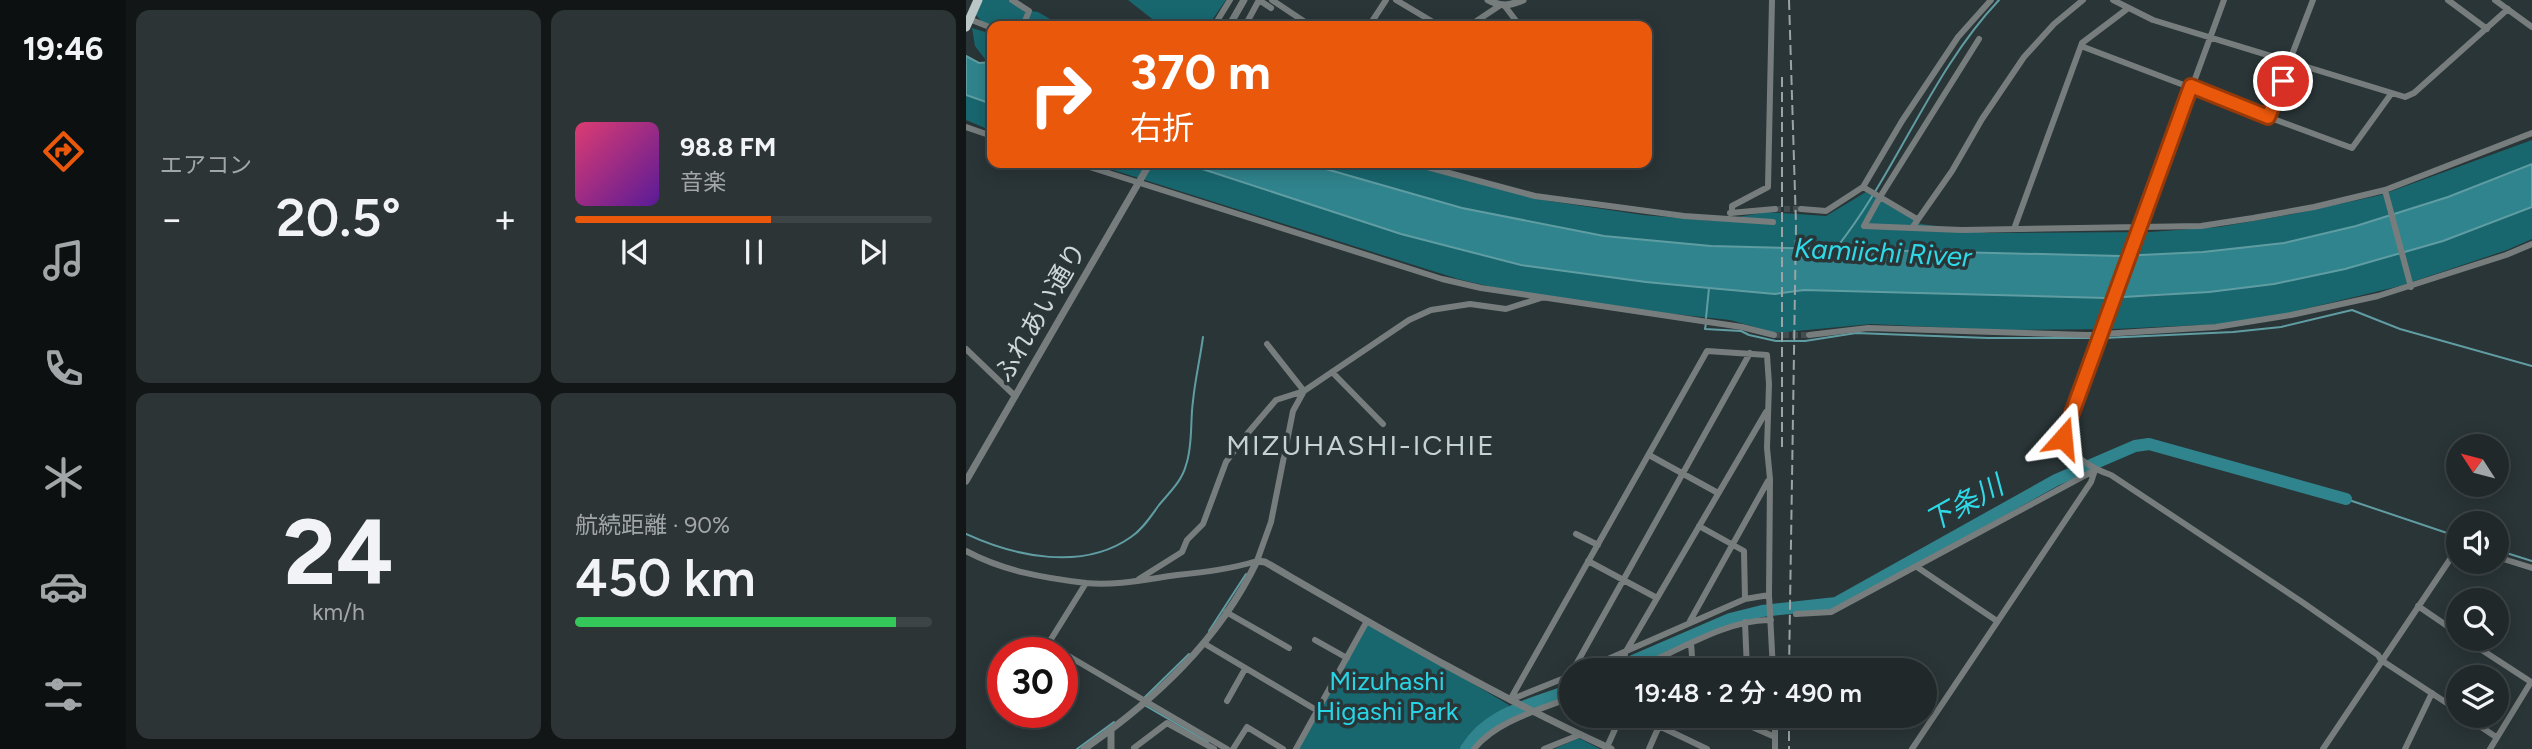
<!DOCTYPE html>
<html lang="ja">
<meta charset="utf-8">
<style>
:root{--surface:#202829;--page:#2d3435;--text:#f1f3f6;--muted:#a2a6a8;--line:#3d4446;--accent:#ea580c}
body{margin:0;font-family:Figtree,"Noto Sans JP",sans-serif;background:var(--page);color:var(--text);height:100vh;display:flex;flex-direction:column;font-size:26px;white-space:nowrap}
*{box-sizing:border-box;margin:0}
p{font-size:23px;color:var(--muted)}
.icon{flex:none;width:38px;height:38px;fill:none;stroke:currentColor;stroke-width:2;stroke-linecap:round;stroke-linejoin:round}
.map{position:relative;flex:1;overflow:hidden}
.panel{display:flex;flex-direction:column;gap:10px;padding:10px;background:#121617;width:840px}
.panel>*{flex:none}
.banner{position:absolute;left:21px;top:21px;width:665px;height:147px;border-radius:14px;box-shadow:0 4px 18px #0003,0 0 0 2px var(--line);background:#ea580c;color:#fff;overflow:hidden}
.needle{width:46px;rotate:306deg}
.buttons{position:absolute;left:1480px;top:434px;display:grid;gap:14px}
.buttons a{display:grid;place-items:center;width:63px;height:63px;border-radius:50%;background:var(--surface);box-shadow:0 4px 18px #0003,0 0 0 2px var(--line);font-size:35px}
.speed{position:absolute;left:21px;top:637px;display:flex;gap:14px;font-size:35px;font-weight:700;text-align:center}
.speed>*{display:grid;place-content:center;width:91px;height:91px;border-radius:50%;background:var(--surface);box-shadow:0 4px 18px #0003,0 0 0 2px var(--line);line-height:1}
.speed .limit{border:10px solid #d22;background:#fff;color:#111}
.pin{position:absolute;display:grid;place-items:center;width:60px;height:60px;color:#fff;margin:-30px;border:4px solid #fff;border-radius:50%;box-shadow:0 2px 7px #0007}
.me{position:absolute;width:77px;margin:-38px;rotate:18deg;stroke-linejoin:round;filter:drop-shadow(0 0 5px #0008)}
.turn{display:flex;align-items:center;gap:24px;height:147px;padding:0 28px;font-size:32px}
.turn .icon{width:91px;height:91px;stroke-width:2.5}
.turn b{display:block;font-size:49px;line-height:60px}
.big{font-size:52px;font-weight:600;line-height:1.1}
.panel .tile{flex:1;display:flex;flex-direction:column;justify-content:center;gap:10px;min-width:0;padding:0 24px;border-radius:14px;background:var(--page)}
.panel .dial{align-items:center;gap:0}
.dial b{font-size:91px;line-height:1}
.song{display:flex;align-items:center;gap:21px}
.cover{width:84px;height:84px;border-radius:10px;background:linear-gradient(135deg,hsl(340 70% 55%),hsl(270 70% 35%))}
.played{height:7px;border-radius:4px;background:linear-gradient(90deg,var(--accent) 55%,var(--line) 55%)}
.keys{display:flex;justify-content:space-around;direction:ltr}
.heat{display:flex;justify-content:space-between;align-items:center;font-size:38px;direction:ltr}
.charge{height:10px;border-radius:5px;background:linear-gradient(90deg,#34c759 90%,var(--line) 0)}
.panel .tiles{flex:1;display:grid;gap:10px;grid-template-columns:repeat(2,1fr)}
.trip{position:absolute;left:593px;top:658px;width:378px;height:70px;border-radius:35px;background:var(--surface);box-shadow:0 4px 18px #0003,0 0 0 2px var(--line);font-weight:600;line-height:70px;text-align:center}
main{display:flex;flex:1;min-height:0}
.tabs{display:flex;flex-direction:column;width:126px;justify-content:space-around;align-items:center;background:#0d1010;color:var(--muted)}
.tabs .icon{width:49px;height:49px}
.tabs .selected{color:var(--accent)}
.tabs b{font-size:32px;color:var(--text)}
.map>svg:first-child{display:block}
.green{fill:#18676f}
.water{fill:#30848d;stroke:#609da3;stroke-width:2}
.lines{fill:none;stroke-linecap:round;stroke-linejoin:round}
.stream{stroke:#609da3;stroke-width:2}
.river{stroke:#30848d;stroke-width:12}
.minor-tunnel{stroke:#434d4f;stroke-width:6;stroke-dasharray:6 3;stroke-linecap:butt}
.minor{stroke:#777d7d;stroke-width:6}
.tertiary{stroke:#777d7d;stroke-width:7}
.primary{stroke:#bbc6c7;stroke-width:9}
.rail{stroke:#9ba3a5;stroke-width:2;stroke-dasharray:10 5;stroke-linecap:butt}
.route-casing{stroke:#983908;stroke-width:18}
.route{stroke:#ea580c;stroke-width:12}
.labels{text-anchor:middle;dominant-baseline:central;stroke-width:7;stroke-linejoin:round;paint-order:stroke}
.street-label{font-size:26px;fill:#cfd6d7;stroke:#2a3537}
.park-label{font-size:26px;fill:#28d5e5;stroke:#2a3537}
.water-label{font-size:28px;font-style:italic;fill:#2ed9e8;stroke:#2a3537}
.neighbourhood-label{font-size:28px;letter-spacing:2px;fill:#c4d2d3;stroke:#2a3537}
</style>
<main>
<nav class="tabs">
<b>19:46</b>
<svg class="icon selected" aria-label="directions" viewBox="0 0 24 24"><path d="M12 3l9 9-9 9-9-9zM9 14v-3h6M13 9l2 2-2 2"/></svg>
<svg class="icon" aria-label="music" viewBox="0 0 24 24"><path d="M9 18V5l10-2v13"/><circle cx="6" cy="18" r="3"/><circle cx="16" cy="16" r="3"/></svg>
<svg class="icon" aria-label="phone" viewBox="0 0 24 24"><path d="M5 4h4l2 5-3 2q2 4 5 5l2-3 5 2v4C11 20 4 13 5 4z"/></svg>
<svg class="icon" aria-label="climate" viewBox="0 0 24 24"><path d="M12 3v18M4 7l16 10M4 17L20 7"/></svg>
<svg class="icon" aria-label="car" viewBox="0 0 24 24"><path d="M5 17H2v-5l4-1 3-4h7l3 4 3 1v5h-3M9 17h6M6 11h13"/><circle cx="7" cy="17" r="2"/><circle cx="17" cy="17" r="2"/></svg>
<svg class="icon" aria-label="filters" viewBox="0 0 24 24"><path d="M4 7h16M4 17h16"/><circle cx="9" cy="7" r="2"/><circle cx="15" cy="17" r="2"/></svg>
</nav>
<section class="panel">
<div class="tiles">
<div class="tile"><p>エアコン</p>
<div class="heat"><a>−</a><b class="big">20.5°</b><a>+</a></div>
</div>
<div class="tile">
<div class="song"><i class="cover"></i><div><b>98.8 FM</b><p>音楽</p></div></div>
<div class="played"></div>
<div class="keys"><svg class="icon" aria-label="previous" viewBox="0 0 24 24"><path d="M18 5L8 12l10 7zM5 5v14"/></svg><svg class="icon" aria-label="pause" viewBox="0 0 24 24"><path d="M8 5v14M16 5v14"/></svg><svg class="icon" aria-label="next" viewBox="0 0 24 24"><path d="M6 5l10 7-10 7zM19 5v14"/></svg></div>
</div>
<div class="tile dial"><b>24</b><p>km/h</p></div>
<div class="tile"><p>航続距離 · 90%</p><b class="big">450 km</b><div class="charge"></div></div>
</div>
</section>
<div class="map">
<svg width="1566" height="749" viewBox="0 0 1566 749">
<rect width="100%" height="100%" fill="#2a3537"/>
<path class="green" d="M16 0H42L60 10 72 12 96 26H29L16 22 9 14Z
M162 0H260L242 26H195Z
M6 28 26 34V62L22 63 9 46Z
M0 95 26 104V131L0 120Z
M1566 140V164L1482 197 1390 226 1318 243 1237 252 1154 256 745 246 638 236 496 208 339 163H433L583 201 677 215 748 221 801 212 860 216 900 192 955 224 1022 233 1184 232 1253 227 1327 214 1415 195Z
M125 163H219L382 217 711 285 809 294 838 290 1140 298 1194 296 1306 285 1379 269 1475 242 1566 206V239L1541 250 1434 286 1318 314 1258 324 1148 329 1030 330 905 324 810 333 764 320 652 308 526 287 492 279Z
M401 621 543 705 539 715 518 726 500 749H331Z
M613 738 634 749H588Z"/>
<path class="water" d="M0 56 13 63 26 62V104L0 95Z
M218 163H339L496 208 638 236 745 246 1154 256 1237 252 1318 243 1390 226 1482 197 1566 164V207L1477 241 1379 269 1308 284 1243 292 1140 298 838 290 809 294 743 288 680 282 555 265 435 234Z"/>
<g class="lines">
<path class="stream" d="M871 247C932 170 965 72 1033 0
M740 318 743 288
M740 323 739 329 775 331 783 335 810 341H839L890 333 1022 338H1131
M1137 338 1267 332 1315 327 1386 310 1434 329 1566 366
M1380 499 1493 537
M0 534C50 557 117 571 165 537 177 529 185 516 193 505 203 493 216 481 220 465 227 445 224 422 227 401 229 380 234 359 237 337
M1531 550 1566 561
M243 631 280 574
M177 699 223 654
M180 706 242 742
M111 749 148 722"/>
<path class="river" d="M646 670 764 619 796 611 870 603 1090 480 1169 446 1183 444 1380 499
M500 749C523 711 567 705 606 689"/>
<path class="minor-tunnel" d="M809 209H835
M808 335H843"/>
<path class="minor" d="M46 0 63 11 57 26
M293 0 305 8
M306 0 345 26
M430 0 467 22V26
M1117 0 1088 24 1058 57 1016 119 986 171 946 228 996 230 1174 227 1235 226 1287 218 1348 207 1419 190 1566 133
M1147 0 1187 20 1439 97 1448 93 1542 9
M1258 0 1097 438C1105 456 1127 469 1145 475L1336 602 1412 655 1415 660 1493 711
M1347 0 1302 117 1386 148 1425 94
M1482 0 1521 29
M1529 0 1566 27
M538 5 554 26
M3 19 26 28
M248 26 264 0
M279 26 293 0
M403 26 420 0
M503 26 533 6
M22 35 26 34
M1115 46 1302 117
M0 127 26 136
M111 163 476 279 515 288 776 327 808 335
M446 163 569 196 718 216 807 222
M897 187 914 197 898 226 946 228
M1419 190 1445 287
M835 209 860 211 897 187 936 121 992 37 1025 0
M764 213 809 209
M766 213V206L802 187 806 0
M951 219 914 197 1013 39
M1048 229 1116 43 1161 9
M843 335 902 328 1120 335 1250 327 1325 315 1412 296 1540 255 1566 244
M0 349 49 396
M366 372 417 424
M683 455 752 493
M733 526 778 551 779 599
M610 534 632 545
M0 551C37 571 78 578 120 583 149 586 182 579 211 575 239 572 265 569 291 561L305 522 327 411 338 391 443 320 465 310 504 304 540 309 575 298
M1531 557 1566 568
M622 561 691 598
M951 567 1031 621
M173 579 216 552 221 540 237 524 260 462 281 434 310 400 338 391 301 344
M120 583 82 644 261 749
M1452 606 1493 634
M260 612 323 648
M830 614 865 612 1129 470
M724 621 802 481
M779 622 781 670
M1499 639 1565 682 1524 749
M349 640 381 658
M725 643 727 670
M239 644 352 711
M697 657 698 670
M607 670 784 353
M617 670 779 599 803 595
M658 670 659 653 800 412
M667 670C706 654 763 618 805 620
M544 700 741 351 801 355 803 384 801 448 804 479 803 595 807 670
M544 700 606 675
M261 701 279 669
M761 716 809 737
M809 716V749
M1499 716 1530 737
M693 726 741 749
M641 747 655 716
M168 748 201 723 248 749
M267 749 281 727 317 749
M330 749 401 621
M508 749C530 721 573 710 606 697
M578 749 613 735
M683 749 693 726 694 716
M946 749 1125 482 1129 470
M1357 749 1493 546
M1439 749 1466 693"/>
<path class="tertiary" d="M522 0C535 7 543 6 557 0
M263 26 278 0
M0 481 184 163
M145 731V749
M118 749C190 699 253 640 291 561L299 562C413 628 525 694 645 749"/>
<path class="primary" d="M0 27 12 0"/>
<path class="rail" d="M823 0 830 225 823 670
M816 77V448
M823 716V749"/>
</g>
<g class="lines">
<defs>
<path id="route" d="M1097 438 1225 86 1302 117 1317 81"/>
</defs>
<use href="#route" class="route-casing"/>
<use href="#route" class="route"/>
</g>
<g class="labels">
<g class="street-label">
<text transform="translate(74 312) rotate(-60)">ふれあい通り</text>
</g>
<g class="park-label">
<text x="421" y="681">Mizuhashi<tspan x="421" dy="30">Higashi Park</tspan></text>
</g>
<g class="water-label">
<text transform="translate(917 252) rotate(3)">Kamiichi River</text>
<text transform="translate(998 503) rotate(-29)">下条川</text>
</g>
<g class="neighbourhood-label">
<text x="395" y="445">MIZUHASHI-ICHIE</text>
</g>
</g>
</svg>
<div class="buttons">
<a><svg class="needle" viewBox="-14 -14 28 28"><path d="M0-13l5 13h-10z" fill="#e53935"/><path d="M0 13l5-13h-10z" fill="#a2a6a8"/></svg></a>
<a><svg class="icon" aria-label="sound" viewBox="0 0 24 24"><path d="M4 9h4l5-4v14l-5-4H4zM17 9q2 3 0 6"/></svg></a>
<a><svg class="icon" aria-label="search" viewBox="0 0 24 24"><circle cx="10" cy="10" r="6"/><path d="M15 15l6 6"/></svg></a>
<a><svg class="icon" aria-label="layers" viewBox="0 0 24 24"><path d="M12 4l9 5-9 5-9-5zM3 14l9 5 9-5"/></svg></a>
</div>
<div class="speed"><div class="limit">30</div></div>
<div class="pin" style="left:1317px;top:81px;background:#d93025"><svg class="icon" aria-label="arrive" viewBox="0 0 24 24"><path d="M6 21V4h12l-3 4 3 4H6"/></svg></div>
<svg class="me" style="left:1097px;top:438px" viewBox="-20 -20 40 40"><path d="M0-17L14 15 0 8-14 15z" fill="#ea580c" stroke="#fff" stroke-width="4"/></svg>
<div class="trip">19:48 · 2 分 · 490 m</div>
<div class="banner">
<div class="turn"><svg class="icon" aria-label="right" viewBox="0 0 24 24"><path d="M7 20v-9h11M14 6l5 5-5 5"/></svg><div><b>370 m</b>右折</div></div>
</div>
</div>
</main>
